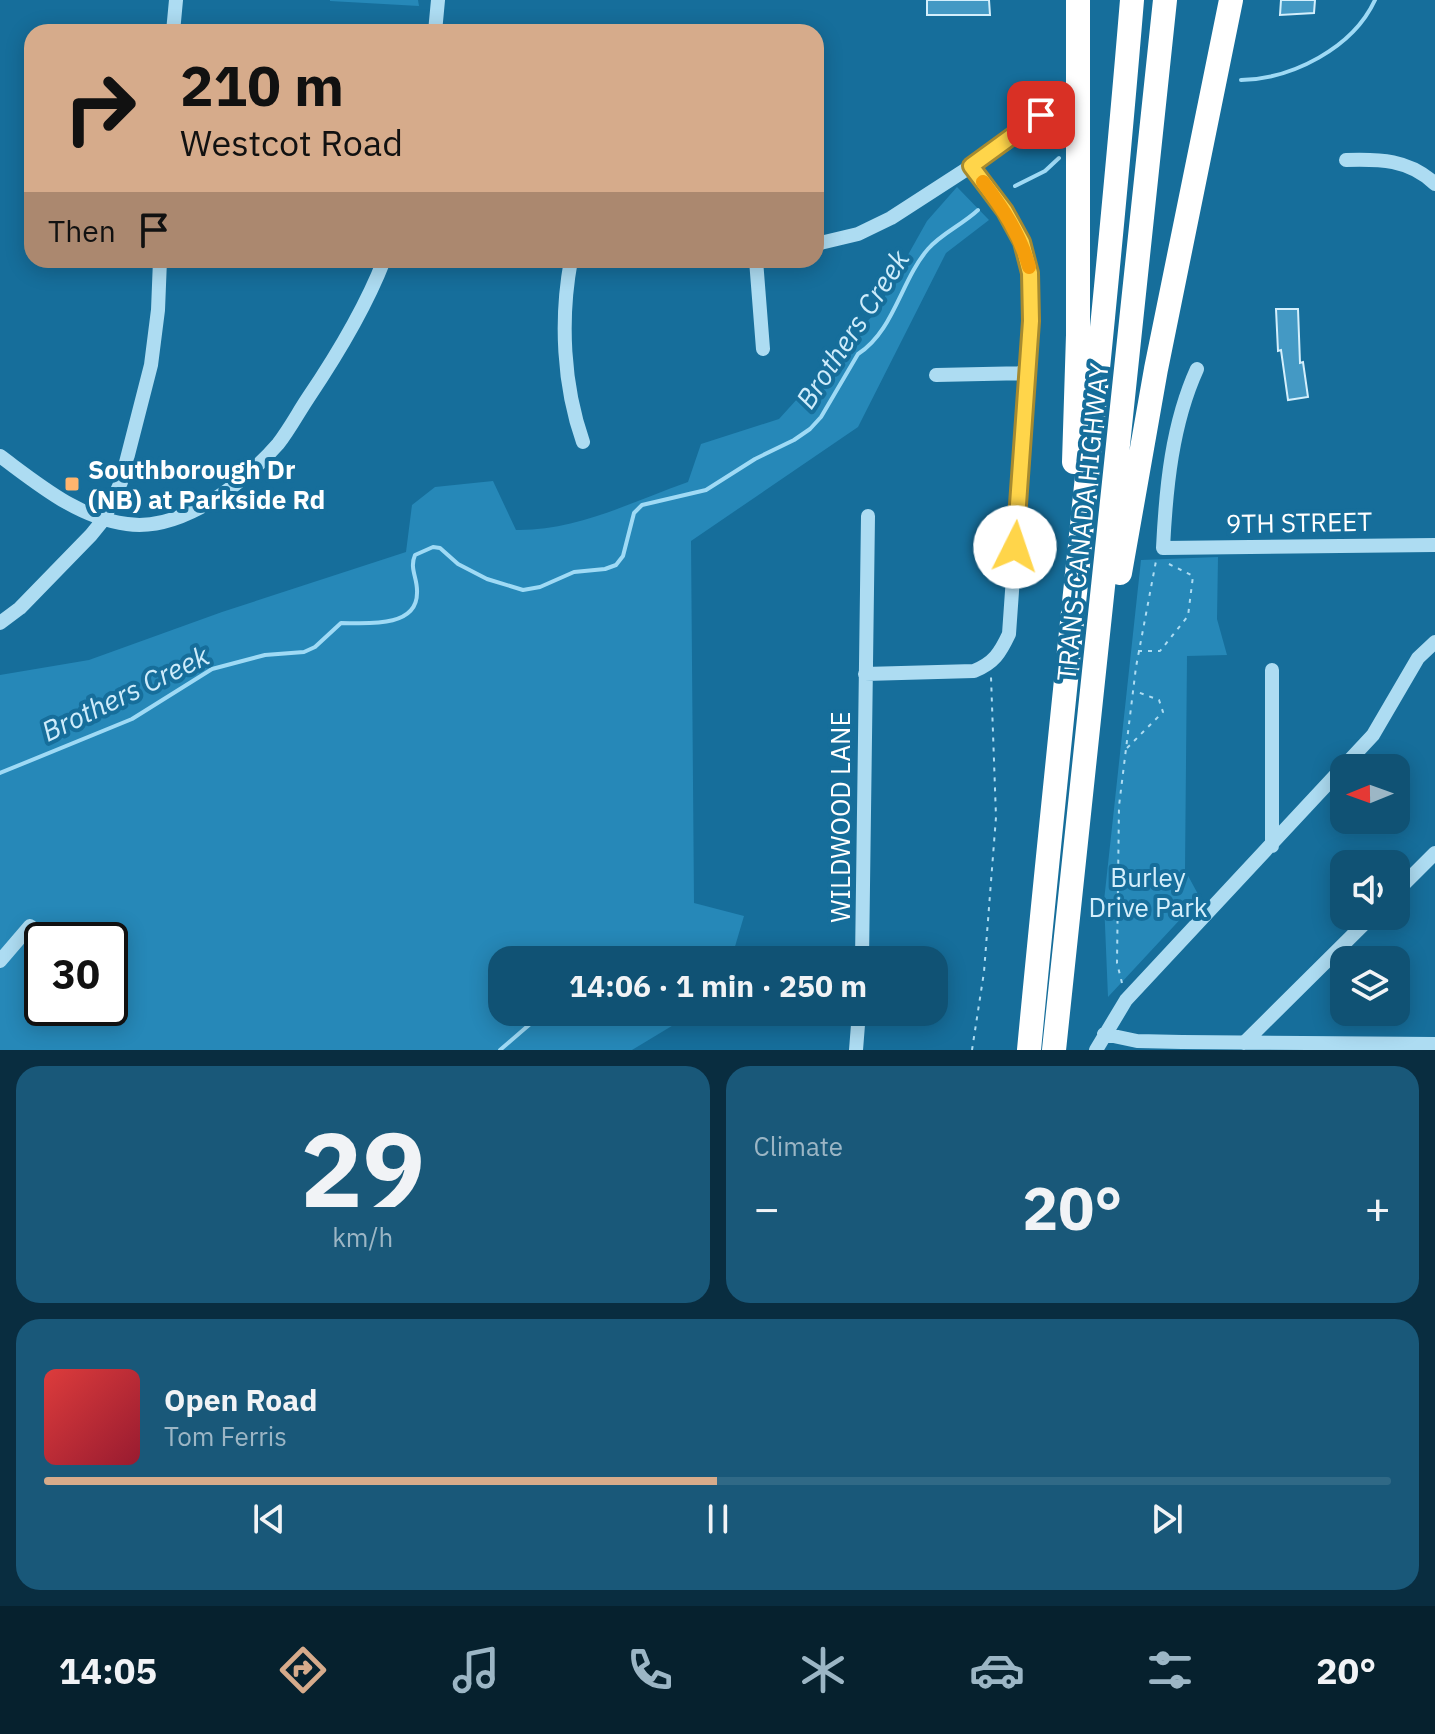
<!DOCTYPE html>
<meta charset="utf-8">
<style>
:root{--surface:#105274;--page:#195879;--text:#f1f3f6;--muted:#9cb6c5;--line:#306986;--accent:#d6ab8b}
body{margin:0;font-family:"IBM Plex Sans",sans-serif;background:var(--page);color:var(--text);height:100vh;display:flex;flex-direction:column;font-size:30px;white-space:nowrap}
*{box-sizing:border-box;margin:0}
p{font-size:26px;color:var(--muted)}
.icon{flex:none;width:44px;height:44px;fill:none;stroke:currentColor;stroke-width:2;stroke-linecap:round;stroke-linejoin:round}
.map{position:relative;height:1050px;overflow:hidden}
.drawer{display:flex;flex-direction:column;gap:16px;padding:16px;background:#092d40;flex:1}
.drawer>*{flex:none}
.banner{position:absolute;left:24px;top:24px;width:800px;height:244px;border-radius:24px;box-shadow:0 4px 20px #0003;background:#d6ab8b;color:#111;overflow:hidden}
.needle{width:52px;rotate:269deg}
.tools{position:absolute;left:1330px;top:754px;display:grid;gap:16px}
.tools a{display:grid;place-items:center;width:80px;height:80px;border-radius:16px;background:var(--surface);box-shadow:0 4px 20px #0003;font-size:40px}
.speed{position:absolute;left:24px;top:922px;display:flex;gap:16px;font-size:40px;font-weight:700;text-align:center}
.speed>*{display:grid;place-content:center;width:104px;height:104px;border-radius:50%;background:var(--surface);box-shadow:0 4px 20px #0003;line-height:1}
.speed .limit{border:4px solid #111;border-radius:12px;background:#fff;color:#111}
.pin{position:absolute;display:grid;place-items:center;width:68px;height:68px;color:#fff;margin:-34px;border-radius:16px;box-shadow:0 4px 12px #0006}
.me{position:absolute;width:88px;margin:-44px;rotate:4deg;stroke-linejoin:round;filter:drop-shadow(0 0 6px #0008)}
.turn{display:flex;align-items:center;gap:28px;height:168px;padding:0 24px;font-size:36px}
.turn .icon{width:104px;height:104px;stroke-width:2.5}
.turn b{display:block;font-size:56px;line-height:68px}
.then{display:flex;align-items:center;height:76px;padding:0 24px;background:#0003;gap:16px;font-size:30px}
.big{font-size:60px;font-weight:700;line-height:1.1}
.drawer .tile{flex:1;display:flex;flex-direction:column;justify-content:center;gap:12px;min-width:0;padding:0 28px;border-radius:24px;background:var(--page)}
.drawer .dial{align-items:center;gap:0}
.dial b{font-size:104px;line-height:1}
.song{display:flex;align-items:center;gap:24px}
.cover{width:96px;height:96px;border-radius:12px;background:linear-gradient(135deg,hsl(0 70% 55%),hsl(350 70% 35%))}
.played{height:8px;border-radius:4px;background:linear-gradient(90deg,var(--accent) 50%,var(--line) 50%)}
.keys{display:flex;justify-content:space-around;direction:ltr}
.heat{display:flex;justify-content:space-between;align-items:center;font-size:44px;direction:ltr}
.drawer .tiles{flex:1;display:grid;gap:16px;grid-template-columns:1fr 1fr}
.tile:last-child{grid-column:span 2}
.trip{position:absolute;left:488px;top:946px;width:460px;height:80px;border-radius:24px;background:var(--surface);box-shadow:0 4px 20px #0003;font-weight:700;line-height:80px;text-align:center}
.dock{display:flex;height:128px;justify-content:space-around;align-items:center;background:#06212e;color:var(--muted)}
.dock .icon{width:56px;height:56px}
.dock .selected{color:var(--accent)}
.dock b{font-size:36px;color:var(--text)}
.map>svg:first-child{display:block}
.green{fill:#2688b8;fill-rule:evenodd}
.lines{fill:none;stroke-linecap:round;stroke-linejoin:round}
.stream{stroke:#9fdaf5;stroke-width:4}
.building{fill:#4499c4;stroke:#d4effc;stroke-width:2}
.path{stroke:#addcf2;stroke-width:2;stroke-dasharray:4 6;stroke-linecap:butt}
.minor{stroke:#addcf2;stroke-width:14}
.highway{stroke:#fff;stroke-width:24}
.route-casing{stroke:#a68a30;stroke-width:20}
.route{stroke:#ffd54a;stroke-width:14}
.slow{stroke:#f59e0b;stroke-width:14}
.poi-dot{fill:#ffb56e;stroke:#166e9b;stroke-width:3}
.labels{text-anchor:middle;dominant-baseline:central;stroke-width:8;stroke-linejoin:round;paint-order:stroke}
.poi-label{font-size:26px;font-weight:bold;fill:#fff;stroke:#166e9b;text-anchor:start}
.street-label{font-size:26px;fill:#fff;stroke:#166e9b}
.park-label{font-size:26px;fill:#d4effc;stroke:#166e9b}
.water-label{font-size:28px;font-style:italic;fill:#ceecfb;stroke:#166e9b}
</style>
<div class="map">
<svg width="1435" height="1050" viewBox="0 0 1435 1050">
<rect width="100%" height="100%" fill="#166e9b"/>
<path class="green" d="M330 0H418L419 6 330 1Z
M957 187 989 220 946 253 858 427 691 541 694 903 744 916 731 960H502V1012H695L632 1050H0V675L89 660 222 612 406 552 412 505 435 487 493 481 516 530C577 531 631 502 688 482L701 444 779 419 876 312 927 221ZM42 940H110V1008H42Z
M1218 557 1217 619 1227 655 1187 656 1185 870 1200 898 1108 997 1104 901 1141 560Z"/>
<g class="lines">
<path class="stream" d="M1241 80C1292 79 1353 48 1375 0
M1015 186 1045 171 1059 158
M0 773 132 719 212 669 265 655 304 652 315 647 341 623C363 623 417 629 417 593 418 578 409 569 415 555L433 547 440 548 458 564 487 579 523 590 540 587 574 572 605 569 616 565 623 556 634 513 642 505 706 490 755 459 794 440 810 429 821 417 858 354C894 331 901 280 928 249 942 233 962 225 978 210
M500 1050 544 1012"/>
</g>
<path class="building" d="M927 0H989L990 15H927Z
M1281 0H1315L1314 13 1280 15Z
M1276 309H1298L1300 363 1303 362 1308 397 1288 400 1281 350 1278 351Z"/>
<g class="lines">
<path class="path" d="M1138 651H1160L1188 616 1193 576 1165 562
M1127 748 1163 712 1159 700 1135 691
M1122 983 1117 963 1119 806 1136 667 1156 561
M972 1050 984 972 996 817 991 677"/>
<path class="minor" d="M173 32 176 0
M435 32 438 0
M1346 160C1379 159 1409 159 1435 184
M816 244 858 234 891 218 1007 143 1077 91
M571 260C560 319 563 385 583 442
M756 260 763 349
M1197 369C1172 424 1166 487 1163 548L1435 545
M936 375 1027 373
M0 456C38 484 78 518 127 524 182 532 244 483 278 444 289 430 298 413 308 398 337 355 365 309 384 260
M0 623 20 608 91 535 104 519 121 482 151 365 158 310 160 260
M1272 670V846
M865 674 974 671C994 663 1000 653 1009 634L1031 321C1031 305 1033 286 1030 270 1021 230 996 199 971 166
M1396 892 1435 853
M862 960 868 516
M0 961 30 926 46 940
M1104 1034 1137 1041 1182 1042 1435 1044
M1244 1043 1372 916
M856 1050 859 1012
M1096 1050 1126 1000 1373 735 1418 658 1435 642"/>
<path class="highway" d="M1041 115 1077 132
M1074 462 1078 335V0
M1120 573 1156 369 1231 0
M1029 1050C1062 700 1103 351 1132 0
M1054 1050 1165 0"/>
</g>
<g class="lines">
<defs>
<path id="route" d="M1015 547 1031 321 1030 273 1022 242 1005 211 971 166 1041 115"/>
</defs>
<use href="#route" class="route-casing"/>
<use href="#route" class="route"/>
<path class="slow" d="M983 182C1003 209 1020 234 1029 267"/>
</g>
<rect class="poi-dot" x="64" y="476" width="16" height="16" rx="4"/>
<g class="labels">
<g class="poi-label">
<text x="88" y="469">Southborough Dr<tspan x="88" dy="30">(NB) at Parkside Rd</tspan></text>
</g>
<g class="street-label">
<text transform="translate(1082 522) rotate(-84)">TRANS-CANADA HIGHWAY</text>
<text transform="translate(1299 522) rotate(-1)">9TH STREET</text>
<text transform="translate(840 817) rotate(-90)">WILDWOOD LANE</text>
</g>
<g class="park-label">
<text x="1148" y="877">Burley<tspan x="1148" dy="30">Drive Park</tspan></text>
</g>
<g class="water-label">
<text transform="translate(852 329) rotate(-57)">Brothers Creek</text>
<text transform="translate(125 693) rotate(-26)">Brothers Creek</text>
</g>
</g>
</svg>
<div class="tools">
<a><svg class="needle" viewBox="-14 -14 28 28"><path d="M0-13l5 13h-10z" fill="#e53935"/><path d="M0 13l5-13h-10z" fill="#9cb6c5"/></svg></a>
<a><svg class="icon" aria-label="sound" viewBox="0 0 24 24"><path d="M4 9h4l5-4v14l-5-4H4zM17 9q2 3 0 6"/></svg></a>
<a><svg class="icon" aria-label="layers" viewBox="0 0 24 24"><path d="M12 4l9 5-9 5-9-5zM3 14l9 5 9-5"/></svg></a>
</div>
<div class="speed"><div class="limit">30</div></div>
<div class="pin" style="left:1041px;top:115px;background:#d93025"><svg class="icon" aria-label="arrive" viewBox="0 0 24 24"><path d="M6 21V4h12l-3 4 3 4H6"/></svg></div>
<svg class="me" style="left:1015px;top:547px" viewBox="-20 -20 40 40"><circle r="19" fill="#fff"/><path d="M0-13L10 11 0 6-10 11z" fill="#ffd54a"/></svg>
<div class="trip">14:06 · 1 min · 250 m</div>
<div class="banner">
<div class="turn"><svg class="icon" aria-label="right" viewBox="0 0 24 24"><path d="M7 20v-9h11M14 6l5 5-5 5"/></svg><div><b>210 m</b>Westcot Road</div></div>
<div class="then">Then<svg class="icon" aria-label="arrive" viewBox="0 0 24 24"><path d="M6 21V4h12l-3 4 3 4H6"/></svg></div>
</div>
</div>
<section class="drawer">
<div class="tiles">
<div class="tile dial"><b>29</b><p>km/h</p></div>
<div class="tile"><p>Climate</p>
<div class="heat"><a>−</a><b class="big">20°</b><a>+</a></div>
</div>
<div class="tile">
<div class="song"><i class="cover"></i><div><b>Open Road</b><p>Tom Ferris</p></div></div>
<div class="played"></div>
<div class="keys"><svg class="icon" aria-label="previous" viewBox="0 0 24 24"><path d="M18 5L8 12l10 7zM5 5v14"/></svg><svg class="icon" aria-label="pause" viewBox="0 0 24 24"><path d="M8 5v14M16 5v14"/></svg><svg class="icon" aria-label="next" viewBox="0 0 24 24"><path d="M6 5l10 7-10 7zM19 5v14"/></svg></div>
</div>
</div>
</section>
<nav class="dock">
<b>14:05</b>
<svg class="icon selected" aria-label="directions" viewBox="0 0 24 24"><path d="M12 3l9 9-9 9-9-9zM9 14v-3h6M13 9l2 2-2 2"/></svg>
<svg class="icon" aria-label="music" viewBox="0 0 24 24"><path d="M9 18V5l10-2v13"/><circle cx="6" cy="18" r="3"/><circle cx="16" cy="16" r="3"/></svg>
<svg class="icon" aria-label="phone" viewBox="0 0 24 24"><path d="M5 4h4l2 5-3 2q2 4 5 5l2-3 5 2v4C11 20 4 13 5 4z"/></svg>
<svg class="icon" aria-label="climate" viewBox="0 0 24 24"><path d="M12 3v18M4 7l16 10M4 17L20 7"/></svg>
<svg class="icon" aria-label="car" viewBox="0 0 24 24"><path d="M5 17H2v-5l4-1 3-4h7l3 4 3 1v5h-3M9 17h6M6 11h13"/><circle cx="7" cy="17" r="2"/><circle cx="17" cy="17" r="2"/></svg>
<svg class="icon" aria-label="filters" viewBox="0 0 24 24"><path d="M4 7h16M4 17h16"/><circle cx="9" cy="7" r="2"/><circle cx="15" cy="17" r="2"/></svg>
<b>20°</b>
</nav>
